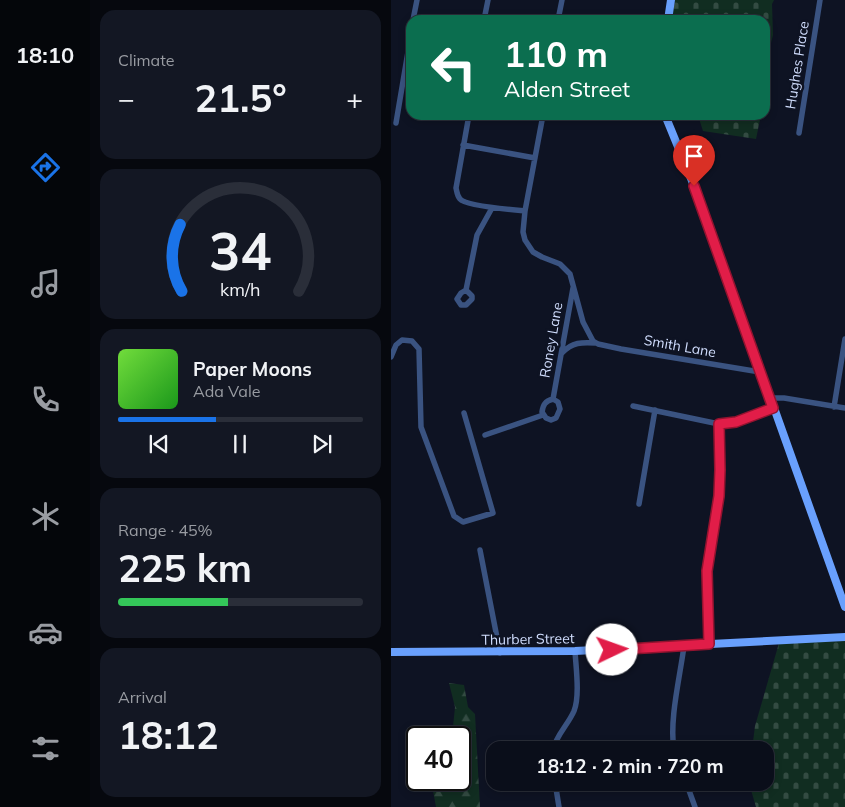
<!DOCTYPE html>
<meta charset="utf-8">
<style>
:root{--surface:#0a0e1a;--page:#131723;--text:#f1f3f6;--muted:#999ca2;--line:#2a2e39;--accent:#1a73e8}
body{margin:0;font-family:Mulish,sans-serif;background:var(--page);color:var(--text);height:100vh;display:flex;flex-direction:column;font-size:19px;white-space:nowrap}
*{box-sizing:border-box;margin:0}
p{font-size:16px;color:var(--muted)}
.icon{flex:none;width:28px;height:28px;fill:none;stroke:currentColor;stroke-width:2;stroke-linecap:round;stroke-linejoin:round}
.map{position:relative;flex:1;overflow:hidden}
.side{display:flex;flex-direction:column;gap:10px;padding:10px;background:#06080e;width:301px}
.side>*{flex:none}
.guide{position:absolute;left:15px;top:15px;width:364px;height:105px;border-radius:15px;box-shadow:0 2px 8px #0003,0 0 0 1px var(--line);background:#0b6e4f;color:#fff;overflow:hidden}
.speed{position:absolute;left:15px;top:726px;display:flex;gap:10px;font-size:25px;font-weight:700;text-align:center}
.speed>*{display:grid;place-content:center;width:65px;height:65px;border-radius:50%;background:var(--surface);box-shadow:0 2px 8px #0003,0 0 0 1px var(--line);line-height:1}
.speed .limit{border:2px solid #111;border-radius:8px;background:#fff;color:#111}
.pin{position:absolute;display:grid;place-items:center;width:42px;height:42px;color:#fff;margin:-51px -21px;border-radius:50% 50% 50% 0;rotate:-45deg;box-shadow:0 0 5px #0007}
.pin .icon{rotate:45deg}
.me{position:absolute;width:55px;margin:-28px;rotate:87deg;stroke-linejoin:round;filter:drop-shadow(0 0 4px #0008)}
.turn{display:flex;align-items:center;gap:18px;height:105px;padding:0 15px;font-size:22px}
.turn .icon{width:65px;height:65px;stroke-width:2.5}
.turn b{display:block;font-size:35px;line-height:42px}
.big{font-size:38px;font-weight:700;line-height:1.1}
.side .widget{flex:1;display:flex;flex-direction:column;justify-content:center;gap:8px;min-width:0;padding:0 18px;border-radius:15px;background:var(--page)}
.side .dial{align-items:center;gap:0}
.dial svg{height:130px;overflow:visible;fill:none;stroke:var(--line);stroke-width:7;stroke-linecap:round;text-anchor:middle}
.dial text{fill:var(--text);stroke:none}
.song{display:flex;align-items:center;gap:15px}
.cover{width:60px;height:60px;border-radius:8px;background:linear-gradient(135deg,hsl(100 70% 55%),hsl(120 70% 35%))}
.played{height:5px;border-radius:2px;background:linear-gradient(90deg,var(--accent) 40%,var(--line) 40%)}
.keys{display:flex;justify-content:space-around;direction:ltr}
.heat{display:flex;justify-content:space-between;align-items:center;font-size:28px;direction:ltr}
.charge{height:8px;border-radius:4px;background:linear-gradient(90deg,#34c759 45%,var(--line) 0)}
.trip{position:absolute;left:95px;top:741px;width:288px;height:50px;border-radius:15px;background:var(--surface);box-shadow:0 2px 8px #0003,0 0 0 1px var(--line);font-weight:700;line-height:50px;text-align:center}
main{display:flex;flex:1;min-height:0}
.menu{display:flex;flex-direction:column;width:90px;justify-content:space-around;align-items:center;background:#04060a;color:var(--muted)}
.menu .icon{width:35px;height:35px}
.menu .selected{color:var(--accent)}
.menu b{font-size:22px;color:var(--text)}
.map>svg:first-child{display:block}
.forest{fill:url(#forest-firs)}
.cemetery{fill:url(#cemetery-stones)}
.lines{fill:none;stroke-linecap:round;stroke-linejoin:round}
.street{stroke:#3a5381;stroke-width:5.5}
.secondary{stroke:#69a0fd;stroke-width:8}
.route-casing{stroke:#92132f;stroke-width:12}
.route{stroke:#e11d48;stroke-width:9}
.labels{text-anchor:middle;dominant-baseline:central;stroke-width:5;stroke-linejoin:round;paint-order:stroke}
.street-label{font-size:14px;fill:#d1defe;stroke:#0e1323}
</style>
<main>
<nav class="menu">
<b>18:10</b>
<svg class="icon selected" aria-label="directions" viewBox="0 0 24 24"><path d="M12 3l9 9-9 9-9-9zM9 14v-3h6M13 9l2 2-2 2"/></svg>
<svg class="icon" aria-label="music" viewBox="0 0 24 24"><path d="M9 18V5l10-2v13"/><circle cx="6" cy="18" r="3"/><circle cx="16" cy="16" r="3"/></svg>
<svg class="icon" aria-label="phone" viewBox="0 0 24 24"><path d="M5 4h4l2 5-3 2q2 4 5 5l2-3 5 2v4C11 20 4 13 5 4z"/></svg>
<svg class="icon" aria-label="climate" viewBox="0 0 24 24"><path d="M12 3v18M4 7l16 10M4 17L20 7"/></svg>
<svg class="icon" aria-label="car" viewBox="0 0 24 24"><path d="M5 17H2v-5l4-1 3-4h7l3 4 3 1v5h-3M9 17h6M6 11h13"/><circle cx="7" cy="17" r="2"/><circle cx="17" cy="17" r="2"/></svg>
<svg class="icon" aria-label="filters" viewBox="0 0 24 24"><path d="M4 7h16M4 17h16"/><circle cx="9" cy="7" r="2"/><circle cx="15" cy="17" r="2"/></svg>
</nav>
<section class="side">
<div class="widget"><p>Climate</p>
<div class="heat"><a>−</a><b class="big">21.5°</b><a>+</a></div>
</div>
<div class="widget dial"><svg viewBox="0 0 100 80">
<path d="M14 69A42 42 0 1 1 86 69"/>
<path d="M14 69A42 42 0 0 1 13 28" stroke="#1a73e8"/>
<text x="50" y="56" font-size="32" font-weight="700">34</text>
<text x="50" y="72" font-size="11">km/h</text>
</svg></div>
<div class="widget">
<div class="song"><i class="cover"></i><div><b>Paper Moons</b><p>Ada Vale</p></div></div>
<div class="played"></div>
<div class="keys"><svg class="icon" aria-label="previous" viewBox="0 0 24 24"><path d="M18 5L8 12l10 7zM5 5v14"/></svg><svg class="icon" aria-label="pause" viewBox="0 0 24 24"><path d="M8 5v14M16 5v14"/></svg><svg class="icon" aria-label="next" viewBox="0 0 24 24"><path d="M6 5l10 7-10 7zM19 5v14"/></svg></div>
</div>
<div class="widget"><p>Range · 45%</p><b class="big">225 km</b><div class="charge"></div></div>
<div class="widget"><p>Arrival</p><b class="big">18:12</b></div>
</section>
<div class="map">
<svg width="454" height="807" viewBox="0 0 454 807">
<defs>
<pattern id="forest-firs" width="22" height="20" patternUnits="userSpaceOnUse" patternTransform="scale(1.25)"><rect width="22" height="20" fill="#112d21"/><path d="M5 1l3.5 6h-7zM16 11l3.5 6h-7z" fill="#334b42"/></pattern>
<pattern id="cemetery-stones" width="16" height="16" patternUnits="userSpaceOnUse" patternTransform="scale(1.25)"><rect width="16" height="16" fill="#112d21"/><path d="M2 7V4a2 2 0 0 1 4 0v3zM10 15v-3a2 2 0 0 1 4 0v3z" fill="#334b42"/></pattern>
</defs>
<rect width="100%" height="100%" fill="#0e1323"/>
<path class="forest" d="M58 683 73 685 77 707 84 714 89 807H45L40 780H69V738L61 737 64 707Z"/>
<path class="cemetery" d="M284 0H383L381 4 382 35 376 59 377 77 374 93V20H281Z
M307 115H370L365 139 312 131Z
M454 641V807H365L358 783 374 782V750H361L364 726 388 643Z"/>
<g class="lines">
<path class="street" d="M22 20 26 0
M93 20 97 0
M167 20 171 0
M78 115 65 188C66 192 66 196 69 199 75 206 123 210 134 211
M152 115 134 211 132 232 134 240 142 252 151 257 169 264 179 274 192 322 202 341 207 344 230 349 369 372
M5 123 20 34
M408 133 429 0
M72 145 144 158
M75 290 81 296V299L75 305H70L66 299 70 293 75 290 86 235 101 208
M171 353C181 342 191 342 205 343
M0 357 5 345 11 340 21 341 28 349 30 427 63 516 72 522 102 513 73 413
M378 398H393L454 408
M162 399 182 288
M162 399 167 402 169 409 165 418 160 420 155 418 151 412C152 405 154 401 162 399Z
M242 406 328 424 345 422 382 408
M443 407 454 339
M94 435 152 415
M248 504 264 410
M89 550 109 653
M318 644 316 571 328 496 329 469 328 424
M162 750C165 735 177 725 183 711 189 696 185 668 184 651
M283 750C278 720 289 677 293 646
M164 782 168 807
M295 782 304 807"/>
<path class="secondary" d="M277 20 280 0
M274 115 310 203 454 607
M0 652 184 651 454 637"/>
</g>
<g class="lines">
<defs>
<path id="route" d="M221 650 318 644 316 571 328 496 329 470 328 424 345 422 382 408 303 186"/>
</defs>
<use href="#route" class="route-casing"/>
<use href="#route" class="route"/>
</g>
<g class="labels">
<g class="street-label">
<text transform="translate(406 65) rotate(-81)">Hughes Place</text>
<text transform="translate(160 340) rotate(-80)">Roney Lane</text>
<text transform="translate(289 346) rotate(10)">Smith Lane</text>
<text transform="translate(137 639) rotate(-1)">Thurber Street</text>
</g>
</g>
</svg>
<div class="speed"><div class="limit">40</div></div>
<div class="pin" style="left:303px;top:186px;background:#d93025"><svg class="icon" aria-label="arrive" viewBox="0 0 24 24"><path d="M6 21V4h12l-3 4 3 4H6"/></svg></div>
<svg class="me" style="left:221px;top:650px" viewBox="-20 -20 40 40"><circle r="19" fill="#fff"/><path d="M0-13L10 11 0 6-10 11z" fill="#e11d48"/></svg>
<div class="trip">18:12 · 2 min · 720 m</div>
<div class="guide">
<div class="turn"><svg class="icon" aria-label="left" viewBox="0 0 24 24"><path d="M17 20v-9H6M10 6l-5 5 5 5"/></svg><div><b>110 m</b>Alden Street</div></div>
</div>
</div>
</main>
